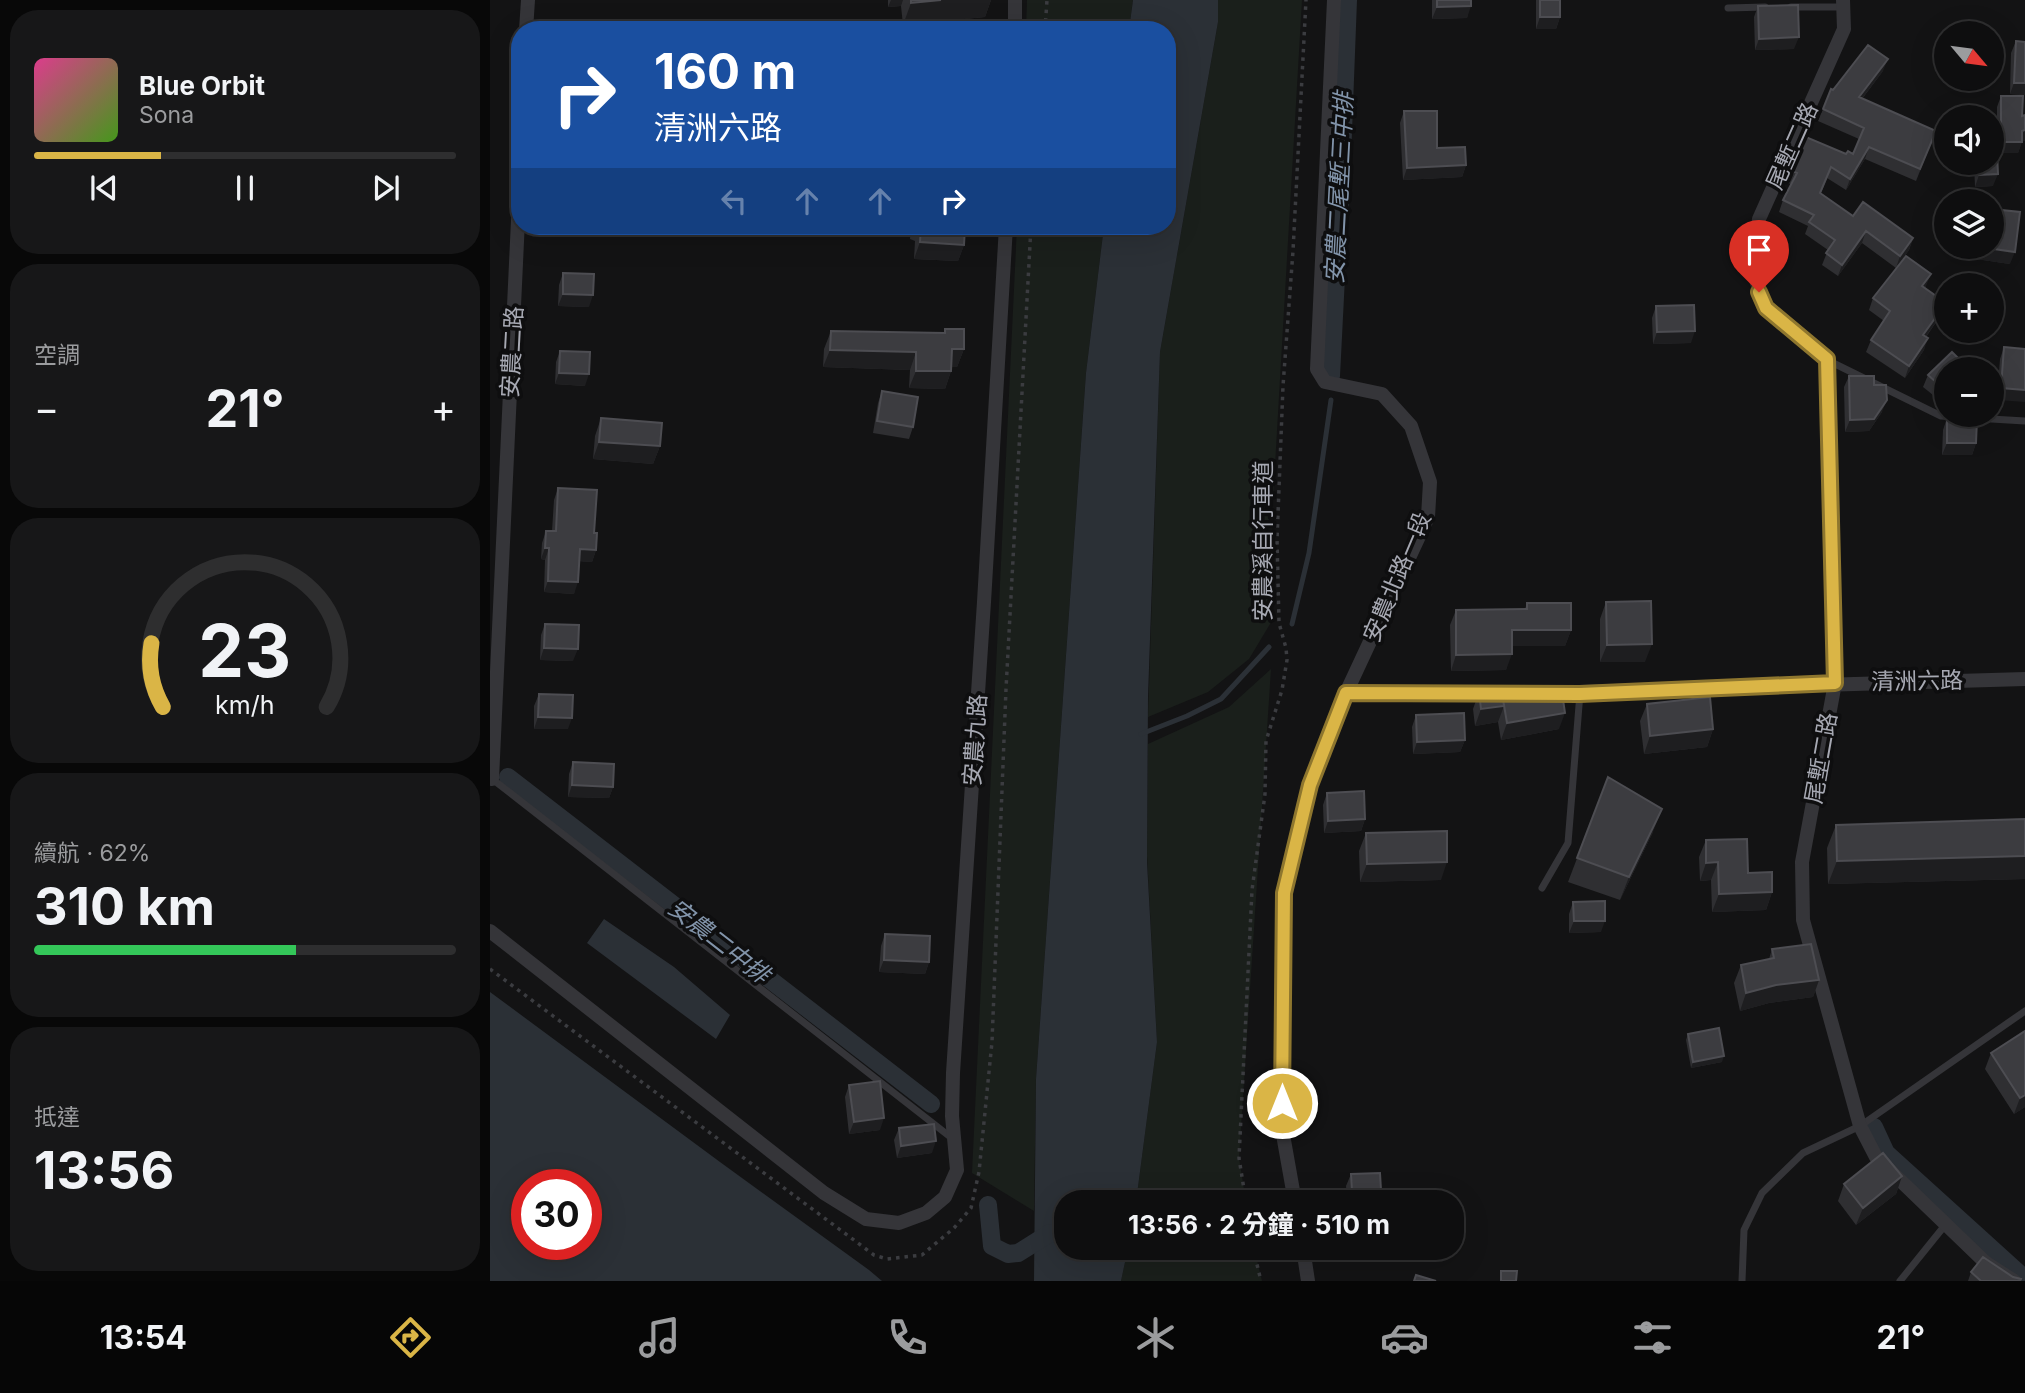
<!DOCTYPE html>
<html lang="zh-TW">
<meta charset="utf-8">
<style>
:root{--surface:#0e0e0f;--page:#171718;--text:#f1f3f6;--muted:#9b9c9e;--line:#2e2e2f;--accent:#dab546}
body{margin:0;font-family:Inter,"Noto Sans TC",sans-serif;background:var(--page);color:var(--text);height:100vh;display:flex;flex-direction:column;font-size:26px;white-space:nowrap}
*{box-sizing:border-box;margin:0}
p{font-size:23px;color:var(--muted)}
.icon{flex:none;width:38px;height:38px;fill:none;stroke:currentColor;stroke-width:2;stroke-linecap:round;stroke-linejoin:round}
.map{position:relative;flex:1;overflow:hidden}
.sheet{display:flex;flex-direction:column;gap:10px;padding:10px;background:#080808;width:490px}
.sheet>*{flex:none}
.hud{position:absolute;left:21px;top:21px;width:665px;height:214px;border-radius:28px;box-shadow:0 7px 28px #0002,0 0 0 2px var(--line);background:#1a4fa0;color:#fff;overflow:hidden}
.needle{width:46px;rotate:119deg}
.buttons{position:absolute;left:1444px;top:21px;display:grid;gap:14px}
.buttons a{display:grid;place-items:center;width:70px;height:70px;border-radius:50%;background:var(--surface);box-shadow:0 7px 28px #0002,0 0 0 2px var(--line);font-size:35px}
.speed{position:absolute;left:21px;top:1169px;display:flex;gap:14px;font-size:35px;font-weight:700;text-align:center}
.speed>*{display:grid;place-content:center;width:91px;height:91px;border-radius:50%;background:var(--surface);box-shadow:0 7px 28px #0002,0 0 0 2px var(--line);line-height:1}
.speed .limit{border:10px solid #d22;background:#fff;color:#111}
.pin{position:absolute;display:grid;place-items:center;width:60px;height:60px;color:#fff;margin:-72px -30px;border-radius:50% 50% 50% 0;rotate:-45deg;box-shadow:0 0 7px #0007}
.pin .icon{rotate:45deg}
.me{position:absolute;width:77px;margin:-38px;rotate:0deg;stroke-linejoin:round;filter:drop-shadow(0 0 5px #0008)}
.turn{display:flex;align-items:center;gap:24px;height:147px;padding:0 28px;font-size:32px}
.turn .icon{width:91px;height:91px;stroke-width:2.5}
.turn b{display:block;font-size:49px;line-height:60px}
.lanes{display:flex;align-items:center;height:66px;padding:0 28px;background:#0003;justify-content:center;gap:35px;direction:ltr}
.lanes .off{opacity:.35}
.big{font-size:52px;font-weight:700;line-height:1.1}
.sheet .card{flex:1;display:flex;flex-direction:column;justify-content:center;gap:10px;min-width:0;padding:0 24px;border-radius:28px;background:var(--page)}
.sheet .dial{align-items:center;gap:0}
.dial svg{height:182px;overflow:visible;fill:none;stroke:var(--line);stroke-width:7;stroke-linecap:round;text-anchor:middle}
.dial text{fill:var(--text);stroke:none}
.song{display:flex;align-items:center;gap:21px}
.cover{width:84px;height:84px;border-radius:10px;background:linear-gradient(135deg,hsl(330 70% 55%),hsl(100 70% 35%))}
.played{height:7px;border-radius:4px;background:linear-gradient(90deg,var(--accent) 30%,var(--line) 30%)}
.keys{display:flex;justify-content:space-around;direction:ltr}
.heat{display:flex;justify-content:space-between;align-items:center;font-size:38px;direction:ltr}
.charge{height:10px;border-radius:5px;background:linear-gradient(90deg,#34c759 62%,var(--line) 0)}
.trip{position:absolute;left:564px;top:1190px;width:410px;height:70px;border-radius:28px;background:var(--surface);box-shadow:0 7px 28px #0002,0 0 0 2px var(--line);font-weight:700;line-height:70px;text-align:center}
.tab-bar{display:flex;height:112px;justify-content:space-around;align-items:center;background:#060606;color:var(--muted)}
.tab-bar .icon{width:49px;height:49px}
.tab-bar .selected{color:var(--accent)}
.tab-bar b{font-size:32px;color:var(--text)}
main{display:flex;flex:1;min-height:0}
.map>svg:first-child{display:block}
.green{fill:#1a1f1b}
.water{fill:#2b3036;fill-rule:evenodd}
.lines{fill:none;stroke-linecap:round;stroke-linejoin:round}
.stream{stroke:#2b3036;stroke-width:5}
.canal{stroke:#2b3036;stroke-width:18}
.path{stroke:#3b3c40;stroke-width:3.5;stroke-dasharray:3.5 5;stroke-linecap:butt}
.lane{stroke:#353539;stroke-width:7}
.street{stroke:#353539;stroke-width:14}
.wall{fill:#2f2f32}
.shaded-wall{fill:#1e1e20}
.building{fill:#3c3c40;stroke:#4d4d52;stroke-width:2}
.route-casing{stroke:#8e762e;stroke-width:18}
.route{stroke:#dab546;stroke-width:12}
.labels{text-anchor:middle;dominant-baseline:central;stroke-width:7;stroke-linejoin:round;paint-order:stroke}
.street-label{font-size:23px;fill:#a7a9b3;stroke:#0e0e0f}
.water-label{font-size:24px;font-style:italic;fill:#8294aa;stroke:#0e0e0f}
</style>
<main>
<section class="sheet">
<div class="card">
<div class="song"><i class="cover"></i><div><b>Blue Orbit</b><p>Sona</p></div></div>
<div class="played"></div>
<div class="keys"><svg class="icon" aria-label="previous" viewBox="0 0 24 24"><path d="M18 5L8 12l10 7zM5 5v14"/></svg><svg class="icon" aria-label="pause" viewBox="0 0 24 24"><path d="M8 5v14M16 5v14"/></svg><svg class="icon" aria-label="next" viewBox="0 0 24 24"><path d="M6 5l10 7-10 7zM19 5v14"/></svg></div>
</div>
<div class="card"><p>空調</p>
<div class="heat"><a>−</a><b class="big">21°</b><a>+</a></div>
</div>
<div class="card dial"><svg viewBox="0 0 100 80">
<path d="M14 69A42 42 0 1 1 86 69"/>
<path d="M14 69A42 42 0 0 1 9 41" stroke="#dab546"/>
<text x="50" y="56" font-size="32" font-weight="700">23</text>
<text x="50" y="72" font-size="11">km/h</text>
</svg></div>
<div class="card"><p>續航 · 62%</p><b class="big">310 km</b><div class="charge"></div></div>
<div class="card"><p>抵達</p><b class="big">13:56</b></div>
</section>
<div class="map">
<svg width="1535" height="1281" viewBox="0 0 1535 1281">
<rect width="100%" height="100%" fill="#131314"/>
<path class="green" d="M537 0H643L639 30H536Z
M728 0H812L782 517 783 619 759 659 718 692 658 717 670 352 728 22Z
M527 226H614L596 373 546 1079 544 1211 482 1173Z
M781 669 749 1158 756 1202H646L667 1042 657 856 658 744 739 707Z
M638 1248H764L772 1281H631Z"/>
<path class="water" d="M643 0H728V22L670 352 658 697 657 862 667 1042 646 1202H576V1248H638L631 1281H544L546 1079 596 373 614 226H677V30H639Z
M114 919 184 967 240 1015 226 1039 97 943Z
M0 992 230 1162 379 1270 392 1281H0ZM37 1185H96V1244H37Z"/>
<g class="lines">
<path class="stream" d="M802 624 819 553 841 400
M651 734 697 716 731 699 779 647"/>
<path class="canal" d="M841 376 852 158 858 0
M18 777 441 1104
M1384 1127 1396 1153 1535 1279
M498 1205 502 1246 518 1254 528 1253 560 1233 576 1236"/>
<path class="path" d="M555 30 557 0
M0 969 384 1255 397 1259 432 1255 464 1228 481 1208 489 1172 502 1042 516 689 541 226
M756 1202 749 1158 762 890 775 794 776 741 792 690 797 660 796 648 789 623 787 540 793 386 803 251 816 0
M763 1248 771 1281"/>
<path class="lane" d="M1301 7H1353
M1238 8 1275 7
M1337 360 1451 416 1535 421
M1 778 463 1139
M1052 888 1078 843 1090 693
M1252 1281 1254 1230 1272 1193 1313 1153 1370 1126 1535 1011
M1410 1281 1456 1224"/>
<path class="street" d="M1353 0 1354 29 1269 219 1262 269 1276 308 1337 360 1345 683 1312 862 1313 920 1370 1126 1386 1157 1496 1263 1524 1281
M36 30 38 0
M525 30V0
M856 693H1005
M1054 693 1535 679
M2 779 30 177
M0 931 334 1193 376 1219 409 1223 436 1213 455 1197 467 1170 462 1116 463 1073 494 602 516 226
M805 1202 792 1129 794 893 820 785 856 693 938 517 940 482 921 426 892 394 835 382 827 369 844 0
M813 1248 818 1281"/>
</g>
<path class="wall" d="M398 0H501L495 17 413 25 411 6 398 7Z
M942 0H981L977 18 942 19Z
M1046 0H1070V17L1066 29H1046Z
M1268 6 1304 49 1265 50 1264 17Z
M1526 41 1535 95 1520 94 1521 53Z
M1393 71 1372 99 1446 131 1426 181 1375 159 1356 190 1337 178 1331 193 1363 216 1423 238 1419 250 1406 268 1372 243 1348 276 1332 265 1338 250 1315 234 1318 226 1289 212 1293 200 1301 184 1298 183 1316 137 1356 154H1363L1369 139 1328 121 1333 109 1343 90Z
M1511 96 1532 141 1528 153H1507V107Z
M914 111 947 148 976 165 972 177 913 180 910 123Z
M1484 163H1502L1503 186 1485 187Z
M1456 205V231L1447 224 1451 212Z
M421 226H475L474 245 468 261 424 259 425 241 420 239Z
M1487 247H1502L1520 264 1486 259Z
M73 273 99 307 68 306 69 285Z
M1436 286 1435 288 1451 315 1436 337 1434 350 1415 378 1376 352 1381 340 1394 321 1379 310 1383 298Z
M1166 306 1201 343 1163 344 1162 318Z
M455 329 474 349 467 367H462L461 371 455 389 419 388 420 370 333 367 334 349 341 331 454 333Z
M1514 347 1535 349 1507 400 1510 359Z
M70 351 95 386 65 384 66 362Z
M1456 369V400L1453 403 1433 387 1438 375Z
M1359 376 1384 385 1392 412 1379 431 1355 432 1354 387Z
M392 391 423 427 419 439 383 433 388 403Z
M111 418 170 446 163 464 103 459 105 436Z
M1457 418 1486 443 1482 455H1452L1453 430Z
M68 488 104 533 106 550 102 562 89 561 84 594 54 592 55 560 51 559 52 543 56 531H62L64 500Z
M1116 602 1155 662H1110V619Z
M1037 603 1081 630 1075 646H1022L1016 670 961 671 960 625 966 610 1035 609Z
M55 624 83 661 50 660 51 635Z
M989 692 1012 694 1069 729 1011 740 1008 722 985 726 983 709Z
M49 694 78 729H44V706Z
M1157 704 1223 729 1217 747 1154 754 1150 721Z
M926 715 975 740 970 752 923 754 922 727Z
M83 762 123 787 119 798 78 797 79 774Z
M1118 777 1163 832 1130 900 1078 882Z
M837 793 875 819 871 831 834 833 833 805Z
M1535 819V879L1338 884 1337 848 1346 825Z
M876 833 951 880 870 882 869 851Z
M1216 840 1282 892 1276 910 1222 912 1221 880 1210 881 1209 857Z
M1083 902 1111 932 1079 933V914Z
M395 934 439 962 435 974 389 972 391 946Z
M1282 949 1329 980 1323 997 1279 1003 1250 1011 1244 983 1251 965 1279 959Z
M1535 1031V1107L1524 1114 1495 1069 1501 1053Z
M1198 1034 1232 1062 1201 1068 1196 1040Z
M359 1085 390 1130 359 1134 355 1097Z
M409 1128 442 1153 407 1158 404 1140Z
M861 1174 891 1190 886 1202H857L856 1186Z
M1412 1176 1406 1194 1366 1225 1348 1201 1354 1184Z
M1481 1272 1530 1281H1478Z"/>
<path class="shaded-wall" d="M401 0H413L411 6 398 7Z
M451 0H501L495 17 413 25 421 3Z
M981 6 977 18 942 19 947 7Z
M1050 17H1070L1066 29H1046Z
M1309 37 1304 49 1265 50 1269 39Z
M1398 59 1393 71 1364 109 1369 97Z
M1524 83H1535V95L1520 94Z
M1535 130V141L1528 142 1532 131Z
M1511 142H1532L1528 153H1507Z
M1379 147 1375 159 1356 190 1360 179Z
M976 165 972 177 913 180 917 168Z
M1508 174 1503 186 1485 187 1489 175Z
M1376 231 1372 243 1348 276 1352 265Z
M1423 238 1419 250 1406 268 1410 256Z
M430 242 474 245 468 261 424 259Z
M1490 247 1525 252 1520 264 1486 259Z
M1441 274 1436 286 1427 298 1432 286Z
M73 294 103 295 99 307 68 306Z
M1456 303 1451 315 1429 346 1433 335Z
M1205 331 1201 343 1163 344 1167 332Z
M1438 338 1434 350 1415 378 1419 366Z
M462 349H474L467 367H455Z
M340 350 426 352 420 370 333 367Z
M426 371H461L455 389 419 388Z
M69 373 99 374 95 386 65 384Z
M1511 388 1535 390V402L1507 400Z
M1397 400 1392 412 1379 431 1355 432 1360 420Z
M109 442 170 446 163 464 103 459Z
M1457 443H1486L1482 455H1452Z
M55 548H59L55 560 51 559Z
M90 549 106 550 102 562 85 561Z
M58 581 88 582 84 594 54 592Z
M1022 630H1081L1075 646H1016Z
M1162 644 1155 662H1110L1117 645Z
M54 648 88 649 83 661 50 660Z
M1022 654 1016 670 961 671 966 655Z
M1014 706 1008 722 985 726 991 709Z
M1075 713 1069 729 1011 740 1017 723Z
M48 717 82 718 78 729H44Z
M1223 729 1217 747 1154 754 1160 736Z
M975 740 970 752 923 754 927 742Z
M82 785 123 787 119 798 78 797Z
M1172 809 1163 832 1130 900 1139 877Z
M875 819 871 831 834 833 838 821Z
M1535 856V879L1338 884 1347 861Z
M957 862 951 880 870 882 877 864Z
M1228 862 1221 880 1210 881 1216 863Z
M1282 892 1276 910 1222 912 1229 894Z
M1084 921H1115L1111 932 1079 933Z
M394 960 439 962 435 974 389 972Z
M1329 980 1323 997 1279 1003 1250 1011 1256 993 1286 985Z
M1234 1056 1232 1062 1201 1068 1203 1062Z
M1535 1095V1107L1524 1114 1530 1098Z
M394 1118 390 1130 359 1134 364 1122Z
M446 1141 442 1153 407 1158 411 1146Z
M1412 1176 1406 1194 1366 1225 1373 1208Z
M891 1190 886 1202H858L862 1191Z"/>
<path class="building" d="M421 0H451L421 3Z
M947 0H981V6L947 7Z
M1050 0H1070V17H1050Z
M1308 5 1309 37 1269 39 1268 6Z
M86 22 118 23V30H86Z
M1526 41 1535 42V83H1524Z
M1378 45 1398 59 1369 97 1446 131 1430 169 1379 147 1360 179 1341 167 1330 193 1363 216 1373 202 1423 238 1410 256 1376 231 1352 265 1336 253 1345 240 1319 222 1324 215 1293 200 1307 173 1302 171 1316 137 1356 154 1358 151 1363 154 1374 128 1333 109 1341 89 1343 90Z
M1511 96H1533L1532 116 1535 115V130L1532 131V142H1511Z
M914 111H947V148L975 147 976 165 917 168Z
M1507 152 1508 174 1489 175 1488 163H1502V153Z
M1464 194 1474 201H1459Z
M1456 205V216L1451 212Z
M1502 209 1530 212 1525 252 1490 247H1502Z
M431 226H475L474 245 430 242Z
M1416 256 1441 274 1432 286 1456 303 1433 335 1438 338 1419 366 1381 340 1400 311 1383 298Z
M73 273 104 274 103 295 73 294Z
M1204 305 1205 331 1167 332 1166 306Z
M455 329H474V349H462L461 371H426V352L340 350 341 331 455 333Z
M1514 347 1535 349V390L1511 388Z
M70 351 100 352 99 374 69 373Z
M1462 352 1479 369H1456V391L1438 375Z
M1359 376H1384V385H1396L1397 400 1384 419 1360 420Z
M392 391 428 397 423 427 387 421Z
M111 418 172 423 170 446 109 442Z
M1457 418 1487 419 1486 443H1457Z
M68 488 107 490 104 533H107L106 550 90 549 88 582 58 581 59 548H55L56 531H66Z
M1161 601 1162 644 1117 645 1116 602Z
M1037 603H1081V630H1022V654L966 655V610L1037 609Z
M55 624 89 625 88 649 54 648Z
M1056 686H1071L1075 713 1017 723 1013 699 1014 706 991 709 989 692 1011 689 1012 694Z
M49 694 83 695 82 718 48 717Z
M1220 697 1223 729 1160 736 1157 704Z
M974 713 975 740 927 742 926 715Z
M83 762 124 764 123 787 82 785Z
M1118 777 1172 809 1139 877 1087 858Z
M874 791 875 819 838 821 837 793Z
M1535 819V856L1347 861 1346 825Z
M957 831V862L877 864 876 833Z
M1257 839 1258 873 1282 872V892L1229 894 1228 862 1216 863V840Z
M1115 901V921H1084L1083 902Z
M395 934 440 936 439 962 394 960Z
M1321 944 1329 980 1286 985 1256 993 1251 965 1284 958 1282 949Z
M1229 1028 1234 1056 1203 1062 1198 1034Z
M1535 1031V1095L1530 1098 1501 1053Z
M390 1081 394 1118 364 1122 359 1085Z
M444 1124 446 1141 411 1146 409 1128Z
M1393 1153 1412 1176 1373 1208 1354 1184Z
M890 1173 891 1190 862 1191 861 1174Z
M954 1196V1202H893V1198Z
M1493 1257 1523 1277 1531 1279 1530 1281H1491L1481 1272Z
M1011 1271H1027L1026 1281H1011Z
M926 1275 946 1281H924Z"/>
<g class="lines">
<defs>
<path id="route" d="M792 1103 794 893 820 785 856 693 1090 694 1345 683 1337 359 1276 308 1269 292"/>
</defs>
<use href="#route" class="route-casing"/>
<use href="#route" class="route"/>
</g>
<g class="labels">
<g class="street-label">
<text transform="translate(1302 146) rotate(-66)">尾塹二路</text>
<text transform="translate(22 352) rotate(-87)">安農二路</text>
<text transform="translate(773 541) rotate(-90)">安農溪自行車道</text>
<text transform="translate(907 577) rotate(-67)">安農北路一段</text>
<text transform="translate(1427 681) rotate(-1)">清洲六路</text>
<text transform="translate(485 740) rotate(-86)">安農九路</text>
<text transform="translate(1331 758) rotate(-80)">尾塹二路</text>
</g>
<g class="water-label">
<text transform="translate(849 188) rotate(-87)">安農二尾塹三中排</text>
<text transform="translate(229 941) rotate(38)">安農二中排</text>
</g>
</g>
</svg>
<div class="buttons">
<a><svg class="needle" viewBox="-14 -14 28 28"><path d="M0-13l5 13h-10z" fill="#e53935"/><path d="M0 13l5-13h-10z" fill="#9b9c9e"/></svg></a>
<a><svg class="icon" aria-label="sound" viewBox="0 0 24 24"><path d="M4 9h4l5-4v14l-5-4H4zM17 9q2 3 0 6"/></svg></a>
<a><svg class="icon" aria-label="layers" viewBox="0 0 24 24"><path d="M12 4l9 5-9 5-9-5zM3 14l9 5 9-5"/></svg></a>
<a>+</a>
<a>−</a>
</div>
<div class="speed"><div class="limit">30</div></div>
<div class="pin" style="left:1269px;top:292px;background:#d93025"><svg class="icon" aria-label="arrive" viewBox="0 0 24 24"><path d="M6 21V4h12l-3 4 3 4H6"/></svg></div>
<svg class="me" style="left:792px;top:1103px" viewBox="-20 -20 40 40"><circle r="17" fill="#dab546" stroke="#fff" stroke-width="3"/><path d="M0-11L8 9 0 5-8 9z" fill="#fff"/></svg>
<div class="trip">13:56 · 2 分鐘 · 510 m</div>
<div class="hud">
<div class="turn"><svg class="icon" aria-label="right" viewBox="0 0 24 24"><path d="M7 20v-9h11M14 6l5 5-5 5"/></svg><div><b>160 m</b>清洲六路</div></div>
<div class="lanes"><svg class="icon off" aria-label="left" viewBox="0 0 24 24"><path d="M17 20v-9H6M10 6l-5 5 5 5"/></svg><svg class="icon off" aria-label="ahead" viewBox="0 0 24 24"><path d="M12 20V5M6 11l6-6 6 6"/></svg><svg class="icon off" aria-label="ahead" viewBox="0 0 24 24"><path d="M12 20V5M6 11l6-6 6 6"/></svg><svg class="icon" aria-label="right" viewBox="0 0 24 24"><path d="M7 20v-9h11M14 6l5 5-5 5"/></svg></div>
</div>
</div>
</main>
<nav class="tab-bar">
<b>13:54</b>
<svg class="icon selected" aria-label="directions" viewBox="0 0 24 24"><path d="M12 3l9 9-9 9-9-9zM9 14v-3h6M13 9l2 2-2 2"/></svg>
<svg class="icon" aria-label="music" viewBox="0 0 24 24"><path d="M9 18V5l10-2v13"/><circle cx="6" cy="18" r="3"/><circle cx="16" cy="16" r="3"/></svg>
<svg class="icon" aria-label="phone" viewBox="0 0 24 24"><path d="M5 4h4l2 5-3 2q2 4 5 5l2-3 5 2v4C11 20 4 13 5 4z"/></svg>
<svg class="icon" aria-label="climate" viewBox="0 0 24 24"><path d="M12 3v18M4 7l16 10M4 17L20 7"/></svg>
<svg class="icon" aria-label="car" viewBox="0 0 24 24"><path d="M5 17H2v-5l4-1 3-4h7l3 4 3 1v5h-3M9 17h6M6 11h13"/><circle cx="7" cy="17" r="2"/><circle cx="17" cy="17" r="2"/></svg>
<svg class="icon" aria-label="filters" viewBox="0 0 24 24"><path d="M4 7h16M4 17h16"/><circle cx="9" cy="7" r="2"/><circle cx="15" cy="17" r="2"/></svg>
<b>21°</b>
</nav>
